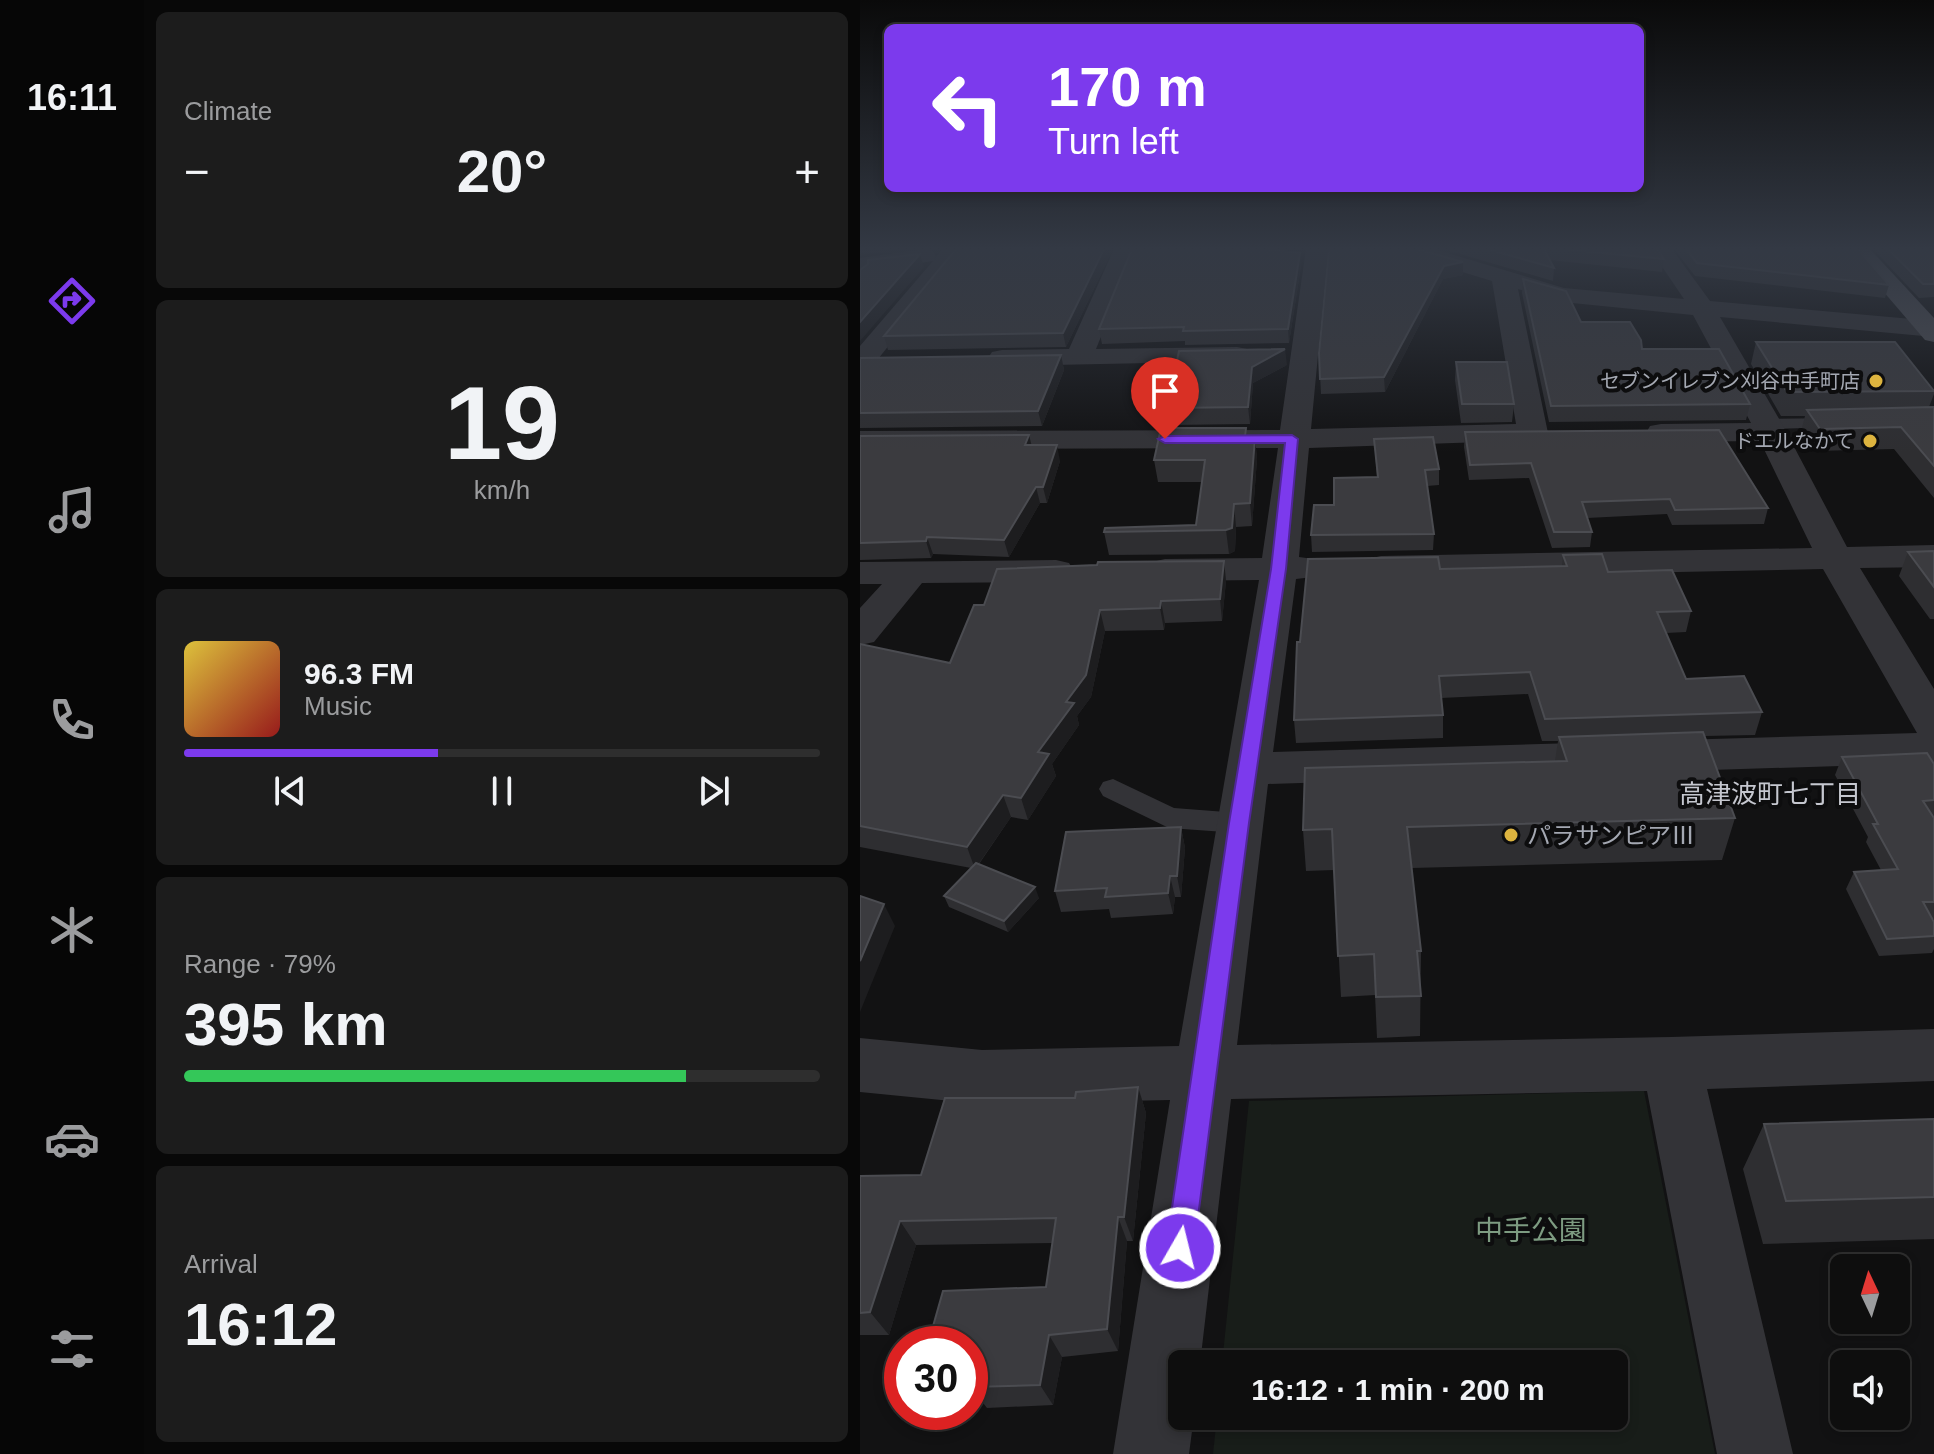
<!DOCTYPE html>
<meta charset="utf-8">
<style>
:root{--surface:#0e0e0e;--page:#1c1c1c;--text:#f1f3f6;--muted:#9b9c9e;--line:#2e2e2e;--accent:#7c3aed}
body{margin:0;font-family:Arial,"Noto Sans JP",sans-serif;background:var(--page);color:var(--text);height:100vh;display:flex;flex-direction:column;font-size:30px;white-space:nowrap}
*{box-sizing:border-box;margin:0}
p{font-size:26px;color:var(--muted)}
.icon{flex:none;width:44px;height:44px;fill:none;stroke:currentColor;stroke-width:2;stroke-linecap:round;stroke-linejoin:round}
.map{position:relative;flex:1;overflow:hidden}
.side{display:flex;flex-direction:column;gap:12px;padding:12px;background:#080808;width:716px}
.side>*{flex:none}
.hud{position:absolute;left:24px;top:24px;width:760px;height:168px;border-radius:12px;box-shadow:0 4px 12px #0003,0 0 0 2px var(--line);background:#7c3aed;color:#fff;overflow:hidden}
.needle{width:52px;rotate:356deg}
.fabs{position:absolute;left:970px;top:1254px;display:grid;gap:16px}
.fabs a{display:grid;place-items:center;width:80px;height:80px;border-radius:12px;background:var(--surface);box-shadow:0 4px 12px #0003,0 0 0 2px var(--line);font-size:40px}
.speed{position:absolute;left:24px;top:1326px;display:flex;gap:16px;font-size:40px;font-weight:700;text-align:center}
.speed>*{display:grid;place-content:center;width:104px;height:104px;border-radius:50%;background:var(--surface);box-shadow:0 4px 12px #0003,0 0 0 2px var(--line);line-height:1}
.speed .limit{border:12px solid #d22;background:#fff;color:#111}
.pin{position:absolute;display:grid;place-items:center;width:68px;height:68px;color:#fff;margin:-82px -34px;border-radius:50% 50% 50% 0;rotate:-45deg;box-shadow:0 0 8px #0007}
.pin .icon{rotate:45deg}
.me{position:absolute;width:88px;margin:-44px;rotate:8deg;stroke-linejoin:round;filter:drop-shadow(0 0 6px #0008)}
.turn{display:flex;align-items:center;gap:28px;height:168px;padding:0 32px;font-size:36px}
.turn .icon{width:104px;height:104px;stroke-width:2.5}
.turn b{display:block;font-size:56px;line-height:68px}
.big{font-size:60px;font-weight:600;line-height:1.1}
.side .card{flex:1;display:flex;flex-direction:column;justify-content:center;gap:12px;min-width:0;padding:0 28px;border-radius:12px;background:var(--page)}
.side .dial{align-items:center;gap:0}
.dial b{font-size:104px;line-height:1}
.song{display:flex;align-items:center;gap:24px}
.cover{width:96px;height:96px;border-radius:12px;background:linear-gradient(135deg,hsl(50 70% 55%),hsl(0 70% 35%))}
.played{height:8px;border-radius:4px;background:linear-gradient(90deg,var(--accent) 40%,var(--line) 40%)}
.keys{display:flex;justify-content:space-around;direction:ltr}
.heat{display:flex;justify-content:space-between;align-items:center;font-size:44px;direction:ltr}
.charge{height:12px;border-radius:6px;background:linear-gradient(90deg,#34c759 79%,var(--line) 0)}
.trip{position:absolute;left:308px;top:1350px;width:460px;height:80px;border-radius:12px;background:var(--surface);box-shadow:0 4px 12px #0003,0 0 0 2px var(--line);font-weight:600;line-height:80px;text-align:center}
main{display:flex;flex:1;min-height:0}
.menu{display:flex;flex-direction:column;width:144px;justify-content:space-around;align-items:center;background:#060606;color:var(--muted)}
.menu .icon{width:56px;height:56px}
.menu .selected{color:var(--accent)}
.menu b{font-size:36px;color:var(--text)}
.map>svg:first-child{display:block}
.green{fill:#181d19}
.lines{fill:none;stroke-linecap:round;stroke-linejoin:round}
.lane{fill:#333337;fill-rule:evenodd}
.street{fill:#333337;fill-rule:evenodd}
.primary{fill:#4f5056;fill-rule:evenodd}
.wall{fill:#2e2e31}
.shaded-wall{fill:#1d1d1f}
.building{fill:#3b3b3f;stroke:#4b4c51;stroke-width:2}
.route{fill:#7c3aed;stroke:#51269a;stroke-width:2}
.poi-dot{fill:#ddb43f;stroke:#0d0d0e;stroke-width:3}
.labels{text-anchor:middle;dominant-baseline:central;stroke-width:8;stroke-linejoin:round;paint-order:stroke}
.far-poi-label{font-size:20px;fill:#a4a8b2;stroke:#0d0d0e;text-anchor:end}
.poi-label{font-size:24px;fill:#a4a8b2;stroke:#0d0d0e;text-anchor:start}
.neighbourhood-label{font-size:26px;fill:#c5c7cf;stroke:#0d0d0e}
.near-park-label{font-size:28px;fill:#7d9b81;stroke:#0d0d0e}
</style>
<main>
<nav class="menu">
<b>16:11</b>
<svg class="icon selected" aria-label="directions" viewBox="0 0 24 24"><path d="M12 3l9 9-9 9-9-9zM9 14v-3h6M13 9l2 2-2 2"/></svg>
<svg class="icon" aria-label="music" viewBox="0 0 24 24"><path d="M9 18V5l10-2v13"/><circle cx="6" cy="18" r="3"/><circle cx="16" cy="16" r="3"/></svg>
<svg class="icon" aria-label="phone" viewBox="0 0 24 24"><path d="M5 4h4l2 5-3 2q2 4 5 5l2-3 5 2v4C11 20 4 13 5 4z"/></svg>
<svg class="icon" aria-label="climate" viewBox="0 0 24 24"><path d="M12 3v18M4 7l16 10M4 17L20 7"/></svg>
<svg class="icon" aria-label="car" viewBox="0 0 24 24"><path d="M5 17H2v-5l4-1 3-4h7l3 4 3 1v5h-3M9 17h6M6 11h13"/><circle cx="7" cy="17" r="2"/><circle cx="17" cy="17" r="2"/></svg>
<svg class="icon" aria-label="filters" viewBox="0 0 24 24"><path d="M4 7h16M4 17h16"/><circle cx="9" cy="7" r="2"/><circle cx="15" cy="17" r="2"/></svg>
</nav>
<section class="side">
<div class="card"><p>Climate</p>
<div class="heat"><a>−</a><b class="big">20°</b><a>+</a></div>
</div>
<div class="card dial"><b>19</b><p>km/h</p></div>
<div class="card">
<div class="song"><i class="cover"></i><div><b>96.3 FM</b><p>Music</p></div></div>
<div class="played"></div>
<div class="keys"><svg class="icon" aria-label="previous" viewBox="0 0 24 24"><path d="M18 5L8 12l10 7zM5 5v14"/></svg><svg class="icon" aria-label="pause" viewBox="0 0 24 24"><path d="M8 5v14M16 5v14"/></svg><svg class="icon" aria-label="next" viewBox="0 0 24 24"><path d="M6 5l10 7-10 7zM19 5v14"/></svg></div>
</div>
<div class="card"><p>Range · 79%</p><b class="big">395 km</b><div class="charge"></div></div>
<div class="card"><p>Arrival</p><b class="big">16:12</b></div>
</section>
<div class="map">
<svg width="1074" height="1454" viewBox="0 0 1074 1454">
<rect width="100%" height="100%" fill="#121213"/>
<path class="green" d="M784 1091 855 1454H353L357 1416H754V1364H362L389 1101Z"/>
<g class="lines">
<path class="lane" d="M978 418 987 423 984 427 907 429 898 424 907 419Z
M253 779 314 808 379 813 389 816 393 823 389 830 379 833 309 828 243 796 239 789 243 782Z"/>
<path class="street" d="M65 249 73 251 76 256 74 259 83 249H106L10 369 0 371V346L73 261 0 272V258Z
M254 249H276L236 349 377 347 387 349 391 355 387 361 142 366 132 364 128 358 132 352 142 350 209 349Z
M446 249H468L451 429 656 424 632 281 543 254 540 249H574L704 288 824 299 790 249H812L850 301 1074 321V337L860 317 922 424 987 547 1074 545V567L1000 568 1074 689V763L408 784 377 1045 811 1037 1074 1029V1081L847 1089 933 1454H857L787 1091 371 1099 340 1364H322V1416H334L329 1454H253L310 1100 122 1104 0 1092V1038L122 1050 319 1046 399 580 305 581 292 578 287 570 292 562 305 559 402 558 418 448 0 449V431L420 430ZM658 289 702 302 833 315 891 423 801 424 790 426 786 433 790 440 801 442 900 441 952 548 521 556 508 559 503 567 508 575 521 578 963 569 1057 733 413 752 436 579 461 576 466 568 461 560 439 557 449 448 684 440 688 433Z
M196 560 209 563 214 571 209 579 196 582 62 583 14 642 0 645V608L22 584H0V562Z"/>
<path class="primary" d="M987 249H1010L1074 318V342L1065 340Z"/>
</g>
<path class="wall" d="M96 249H253L206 347 28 350 24 336Z
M583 249H797L804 259 802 272 690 260 694 268 693 281Z
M814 249H998L1029 285 1025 298 835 276Z
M1013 249H1074V297L1059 298Z
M603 262V275L583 279 525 392 461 394 459 353Z
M441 266 429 343 325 345V341L242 344 239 329Z
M663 279 721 322 782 349 890 404 886 420 689 422 662 293Z
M896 342 1074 389V394L1069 407H1074V498L1034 449 954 451 941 432 945 416H921L891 364Z
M201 355 204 370 182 426 0 428V358Z
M596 362 654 404 652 422 601 423 595 380Z
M427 365 393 383 390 424 309 425 307 408Z
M386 428 387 437H395L397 459 392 526 376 527 375 551 369 554 249 555 244 532 336 525 342 482H298L294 460Z
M605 432 908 508 904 524 812 525 807 514 727 518 732 532 730 547 692 548 669 478 609 480 604 447Z
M169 435 171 445 200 461 187 503H180L149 557 73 554 71 558 0 560V436Z
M514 439 579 469V485L567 486 574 534 573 550 452 552 451 535 474 505 517 478Z
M1074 551V619H1070L1039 576 1048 552Z
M703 555 748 572 831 611 826 632 806 633 826 679 902 712 895 735 845 736 875 818 862 860 552 868 561 951 560 1036 517 1038 515 995 481 997 474 870 446 871 443 830 695 761 698 741H682L668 694 581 698 583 715V738L436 743 434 720 440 642 580 569 702 566Z
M364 561 366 581 362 621 305 623 304 630 245 631 231 697 217 716 219 725 192 764 196 776 168 820 151 817 119 864 179 898 148 932 89 907 84 896 111 868 0 847V644L90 663 124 605Z
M982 757 1074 764V919H1072L1074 922V949L1072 953 1019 956 986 889 994 872 1021 870 1006 842 1008 837 975 775Z
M321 827 325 848 321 897H315L313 914 251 918 249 909 201 912 195 891Z
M278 1087 286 1113 273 1241H267L258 1351 202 1357 193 1405 127 1408 113 1390 110 1391V1344L186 1287 193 1243 56 1245 29 1335H0V1176L61 1175 215 1098Z
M1074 1119V1239L903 1244 883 1169 904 1124Z"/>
<path class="shaded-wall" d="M0 249H51L0 255Z
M244 249H253L206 347 203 333Z
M440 253 441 266 429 343 428 329Z
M60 254 64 267 0 341V322Z
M603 262V275L583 279 525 392 524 377 584 266Z
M425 349 427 365 393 383 390 424 388 407 392 367Z
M201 355 204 370 182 426 178 411Z
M169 435 173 451 165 445Z
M395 437 397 459 392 526 390 503Z
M197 445 200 461 187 503 183 487Z
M176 487 180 503 149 557 144 540Z
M374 504 376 527 375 551 369 554 366 530Z
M67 537 73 554 71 558 66 541Z
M364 561 366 581 362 621 360 599Z
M301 601 305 623 304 630 300 608Z
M240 610 245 631 231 697 217 716 219 725 192 764 196 776 168 820 161 798 178 752 206 702Z
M143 795 151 817 115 869 107 847Z
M321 827 325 848 321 897 317 876Z
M310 876 315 897 313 914 308 893Z
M175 887 179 898 148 932 144 921Z
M24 904 35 926 0 1012V961Z
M278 1087 286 1113 273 1241 264 1217Z
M258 1217 267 1241 258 1351 247 1329Z
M40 1221 56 1245 29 1335 10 1312Z
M189 1335 202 1357 193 1405 180 1385Z"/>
<path class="building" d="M96 249H244L203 333 24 336Z
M272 249H402L440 253 428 329 323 331 324 327 239 329Z
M469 249H557L603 262 584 266 524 377 460 379 459 353Z
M627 249H684L694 268Z
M701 249H797L804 259Z
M826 249H998L1029 285 837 263Z
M1028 249H1074V284H1063Z
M60 254 0 322V270L8 264V260Z
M663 279 706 291 721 322H770L781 340 782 349H859L890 404 691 406Z
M896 342H1035L1074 391 927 392Z
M425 349 392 367 388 407 307 408 319 351Z
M201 355 178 411 0 413V358Z
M596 362H647L654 404H602Z
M1074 407V466L1041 427 960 429 947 410Z
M301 428H386L385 437H395L390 503 374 504 372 528 366 530 244 532 245 528 336 525 345 460H294Z
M859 430 908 508 815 510 810 499 722 502 732 532H694L671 463 610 465 605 432Z
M169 435 165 445H197L183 487H176L144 540 67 537 66 541 0 543V436Z
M573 437 579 469 565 470 574 534 451 535 454 505H474V478L518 477 514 439Z
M1074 551V587L1048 552Z
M742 554 748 572 812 570 831 611 797 612 826 679 884 676 902 712 685 719 670 672 579 676 583 715 434 720 437 642H440L448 559 578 557 580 569 707 566 703 555Z
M364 561 360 599 301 601 300 608 240 610 226 675 206 702 214 703 178 752 189 754 161 798 143 795 107 847 0 826V644L90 663 114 605H124L137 569 237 565 238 562Z
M843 732 875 818 547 827 561 951H557L561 996 516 997 514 954 478 956 472 829 443 830 445 768 707 761 699 737Z
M1067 753 1074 764V800L1063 801 1074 818V902H1063L1074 922V936L1027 939 994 872 1038 869 1013 824H1018L982 757Z
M321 827 317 876H310L308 893 245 897 247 888 195 891 206 832Z
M116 863 175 887 144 921 84 896Z
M0 896 24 904 0 961Z
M278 1087 264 1217H258L247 1329 189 1335 180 1385 111 1387 115 1369H110V1344H68L83 1291 186 1287 196 1218 40 1221 10 1312 0 1313V1176L61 1175 85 1098H215L216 1092Z
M1074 1119V1197L926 1201 904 1124Z"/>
<linearGradient id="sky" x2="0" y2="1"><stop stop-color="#0a0a0a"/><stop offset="0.55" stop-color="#333944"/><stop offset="1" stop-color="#333944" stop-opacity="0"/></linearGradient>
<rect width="1074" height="452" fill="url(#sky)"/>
<path class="route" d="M432 435 438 439 426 569 389 823 334 1248 330 1258 320 1262 310 1258 306 1248 369 823 411 569 425 443H305L298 439 305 436Z"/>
<g class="poi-dot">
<circle cx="1016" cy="381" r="8"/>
<circle cx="1010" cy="441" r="8"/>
<circle cx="651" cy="835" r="8"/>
</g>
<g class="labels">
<g class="far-poi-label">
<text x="1000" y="381">セブンイレブン刈谷中手町店</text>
<text x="994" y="441">ドエルなかて</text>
</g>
<g class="poi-label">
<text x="667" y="835">パラサンピアⅢ</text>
</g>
<g class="neighbourhood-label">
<text x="910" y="794">高津波町七丁目</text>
</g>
<g class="near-park-label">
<text x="671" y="1230">中手公園</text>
</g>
</g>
</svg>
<div class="fabs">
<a><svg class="needle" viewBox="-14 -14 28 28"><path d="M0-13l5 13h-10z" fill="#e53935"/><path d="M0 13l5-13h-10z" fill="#9b9c9e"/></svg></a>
<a><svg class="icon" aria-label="sound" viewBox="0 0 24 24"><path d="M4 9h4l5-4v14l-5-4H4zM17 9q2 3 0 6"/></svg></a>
</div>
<div class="speed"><div class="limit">30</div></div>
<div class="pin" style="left:305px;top:439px;background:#d93025"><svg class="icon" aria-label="arrive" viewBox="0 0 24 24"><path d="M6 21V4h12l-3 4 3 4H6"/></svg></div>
<svg class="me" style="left:320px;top:1248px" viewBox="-20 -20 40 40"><circle r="17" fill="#7c3aed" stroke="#fff" stroke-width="3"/><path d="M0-11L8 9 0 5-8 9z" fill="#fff"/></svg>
<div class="trip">16:12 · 1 min · 200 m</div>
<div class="hud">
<div class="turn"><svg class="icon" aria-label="left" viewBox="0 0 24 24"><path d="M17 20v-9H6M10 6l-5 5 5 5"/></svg><div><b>170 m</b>Turn left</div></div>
</div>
</div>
</main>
